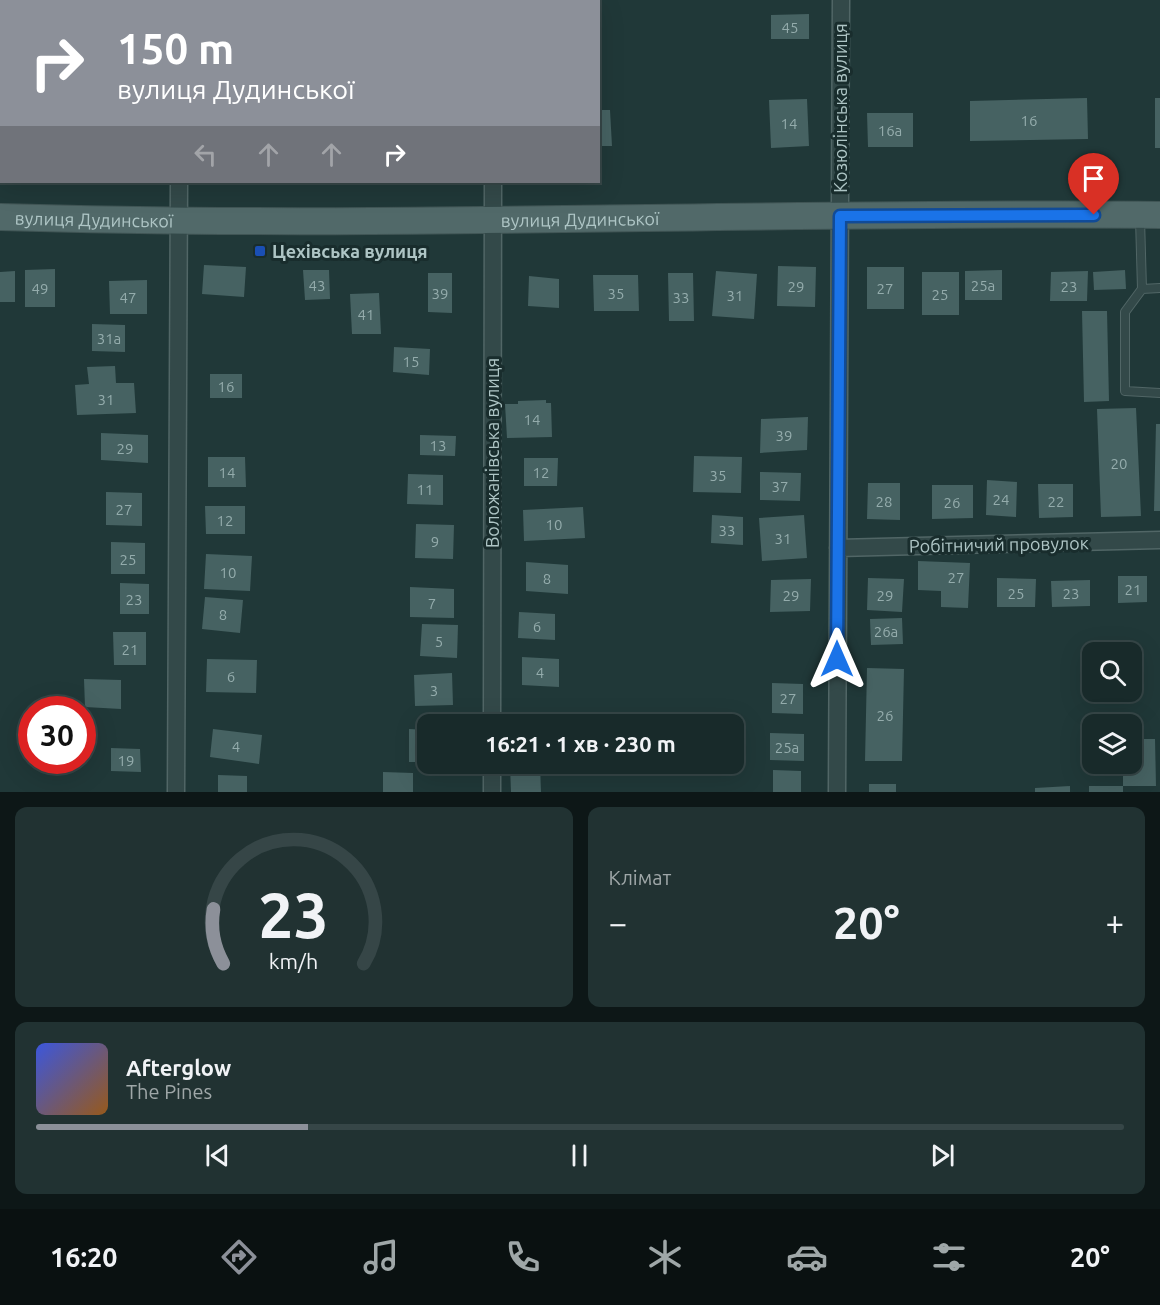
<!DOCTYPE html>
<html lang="uk">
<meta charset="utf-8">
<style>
:root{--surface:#182a2a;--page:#213232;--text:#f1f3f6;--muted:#9fa7a8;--line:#364647;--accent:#8c9099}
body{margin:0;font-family:Ubuntu,sans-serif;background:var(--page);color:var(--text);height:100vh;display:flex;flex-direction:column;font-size:22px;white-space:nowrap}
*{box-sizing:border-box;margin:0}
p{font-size:20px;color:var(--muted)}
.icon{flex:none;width:33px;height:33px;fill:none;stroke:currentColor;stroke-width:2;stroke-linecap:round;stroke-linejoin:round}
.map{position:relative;height:792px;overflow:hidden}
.details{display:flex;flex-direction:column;gap:15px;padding:15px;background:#0d1717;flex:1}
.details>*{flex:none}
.guide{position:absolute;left:0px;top:0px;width:600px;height:183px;box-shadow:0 6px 24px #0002,0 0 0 2px var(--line);background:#8c9099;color:#fff;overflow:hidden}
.controls{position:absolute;left:1082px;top:642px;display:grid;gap:12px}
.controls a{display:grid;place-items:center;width:60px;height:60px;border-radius:12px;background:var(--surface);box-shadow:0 6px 24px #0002,0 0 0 2px var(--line);font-size:30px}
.speed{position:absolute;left:18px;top:696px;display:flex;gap:12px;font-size:30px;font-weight:700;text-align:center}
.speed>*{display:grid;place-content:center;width:78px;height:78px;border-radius:50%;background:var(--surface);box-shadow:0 6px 24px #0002,0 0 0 2px var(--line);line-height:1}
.speed .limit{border:9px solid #d22;background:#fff;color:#111}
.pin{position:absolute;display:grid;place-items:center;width:51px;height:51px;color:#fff;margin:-62px -26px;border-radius:50% 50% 50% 0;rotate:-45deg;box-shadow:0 0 6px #0007}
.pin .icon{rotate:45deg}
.me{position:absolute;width:66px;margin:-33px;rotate:0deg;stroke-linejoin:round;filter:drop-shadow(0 0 4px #0008)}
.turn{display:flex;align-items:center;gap:21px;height:126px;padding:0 18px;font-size:27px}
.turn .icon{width:78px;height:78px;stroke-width:2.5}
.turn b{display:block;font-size:42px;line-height:51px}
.lanes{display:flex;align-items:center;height:57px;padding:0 18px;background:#0003;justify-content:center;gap:30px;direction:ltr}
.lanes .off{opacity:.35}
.big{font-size:45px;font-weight:700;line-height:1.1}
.details .widget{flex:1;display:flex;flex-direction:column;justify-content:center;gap:9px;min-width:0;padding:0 21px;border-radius:12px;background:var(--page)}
.details .dial{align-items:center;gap:0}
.dial svg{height:156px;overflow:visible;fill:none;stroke:var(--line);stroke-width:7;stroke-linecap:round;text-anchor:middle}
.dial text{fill:var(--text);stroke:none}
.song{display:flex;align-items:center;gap:18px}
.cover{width:72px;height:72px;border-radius:9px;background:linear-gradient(135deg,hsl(230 70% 55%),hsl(30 70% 35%))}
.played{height:6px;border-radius:3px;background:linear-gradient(90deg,var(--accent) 25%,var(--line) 25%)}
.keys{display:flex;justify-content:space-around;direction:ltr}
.heat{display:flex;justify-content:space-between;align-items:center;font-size:33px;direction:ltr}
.details .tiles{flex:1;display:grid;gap:15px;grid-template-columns:1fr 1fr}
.widget:last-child{grid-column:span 2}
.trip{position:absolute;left:417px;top:714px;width:327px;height:60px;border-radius:12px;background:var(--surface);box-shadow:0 6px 24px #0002,0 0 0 2px var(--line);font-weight:700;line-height:60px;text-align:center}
.tab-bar{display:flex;height:96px;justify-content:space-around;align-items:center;background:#0a1111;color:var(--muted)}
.tab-bar .icon{width:42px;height:42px}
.tab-bar .selected{color:var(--accent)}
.tab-bar b{font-size:27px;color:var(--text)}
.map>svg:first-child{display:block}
.building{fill:#466262}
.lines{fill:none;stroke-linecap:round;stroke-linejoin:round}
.lane-casing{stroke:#516666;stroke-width:10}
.street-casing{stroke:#516666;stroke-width:19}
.primary-casing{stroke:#405555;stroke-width:28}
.lane{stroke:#334949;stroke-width:8}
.street{stroke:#334949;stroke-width:16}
.primary{stroke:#516969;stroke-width:26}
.route-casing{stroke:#114b97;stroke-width:15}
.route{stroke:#1a73e8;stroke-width:10}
.transit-dot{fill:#1a4fb4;stroke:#192d2d;stroke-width:2}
.labels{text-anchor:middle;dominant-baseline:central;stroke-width:6;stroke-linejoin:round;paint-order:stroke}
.number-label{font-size:15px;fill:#94acac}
.street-label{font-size:18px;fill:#aec5c5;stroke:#192d2d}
.poi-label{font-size:18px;font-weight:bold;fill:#aec5c5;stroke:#192d2d;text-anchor:start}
</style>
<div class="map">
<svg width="1160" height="792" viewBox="0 0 1160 792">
<rect width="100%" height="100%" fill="#203838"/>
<path class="building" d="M809 14V39H771V15Z
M1087 98 1088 139 970 141V101Z
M1155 98H1160V148H1155Z
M807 99 809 146 771 148 769 100Z
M598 110H610L612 146H598Z
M867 113H913V147H868Z
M204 265 246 267 244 297 202 294Z
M778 266 816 267 815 307 777 306Z
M867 267H904V309H867Z
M55 269V307H25V270Z
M303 270H329L330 299 305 300Z
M1002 270V300H965V271Z
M1125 270 1126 289 1094 290 1093 272Z
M15 271V302H0V272Z
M716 271 757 274 754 319 712 316Z
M1088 271 1087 301H1050L1051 272Z
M922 272H959V315H922Z
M428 273H452V313L428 312Z
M668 273H693L694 321H669Z
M593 275H638L639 311H594Z
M529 276 559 279V308L528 306Z
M147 280V314H110L109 281Z
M379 293 381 334H352L350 294Z
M1082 311H1107L1109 401 1084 402Z
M92 324 125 325V352L92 351Z
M394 347 430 349 429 375 393 372Z
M115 366 116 383H134L136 413 77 415 75 385 89 384 87 367Z
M210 374H242V398H210Z
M546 400V403H551L552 437 507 438 505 404H518V401Z
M1136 408 1141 516 1101 517 1097 409Z
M808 417 807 450 760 453 761 419Z
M1156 424H1160V511H1154Z
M101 433 148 435V463L101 460Z
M420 435 456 436 455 456 420 455Z
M694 456 742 457 741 493 693 492Z
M208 457H245L246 487H208Z
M524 458H558L557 486H524Z
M760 472 801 473 800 501 760 500Z
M408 474 443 475V505L407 504Z
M987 480 1017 482 1016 517 986 515Z
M868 483H900V520L867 519Z
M1038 484H1073V517L1039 518Z
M932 485H973V518L932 519Z
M106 492 142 493V526L106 525Z
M205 506H245V534H206Z
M583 507 585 538 524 541 523 510Z
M712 515 743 517V545L711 543Z
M804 515 807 558 762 561 759 518Z
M416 524 454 525 453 559 415 558Z
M111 542 145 543V574H111Z
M206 554 252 556 250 591 204 589Z
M918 561 970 563 968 608 941 607V591L918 590Z
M526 562 568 565V594L526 591Z
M1118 576H1147V602L1118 603Z
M868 578 904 579 902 612 867 610Z
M997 578 1036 579 1035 607H997Z
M811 579 810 611 770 612 771 580Z
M1090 580V606L1052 607 1051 581Z
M120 583 149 584V614H120Z
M410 587 454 589V618L410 617Z
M205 597 243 600 240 633 202 629Z
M519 612 555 614V640L518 638Z
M902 618 903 644 871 645 870 619Z
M422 624 458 625 457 658 420 656Z
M113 632H146V665H114Z
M522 657 559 659V687L522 685Z
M207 659 257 660 256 693 206 692Z
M867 668 904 669 902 761H865Z
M452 673 453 705 415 706 414 675Z
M84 679 121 680V709L85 707Z
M772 683 803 684V714L772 713Z
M213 729 262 735 259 764 210 757Z
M409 729 428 730V762H409Z
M770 733 804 734V761L770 760Z
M1131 739H1155L1156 786H1123V792H1089V786H1123V764H1131Z
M111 748 140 749 141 772 111 771Z
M540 765 541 792H511L510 766Z
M773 770 801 771V792H773Z
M383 772 413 773V792H383Z
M218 775 247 776V792H218Z
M869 784H896V792H869Z
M1070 786V792H1035V788Z"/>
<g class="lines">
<defs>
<path id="lane" d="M1140 219 1142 289 1125 312V391L1160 393
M1142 289 1160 288"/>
<path id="street" d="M492 0V2
M179 2V0
M838 548 1160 540
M492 724 493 182
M176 792 179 182
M492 792V764
M837 792 841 0"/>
<g id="primary">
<path id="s1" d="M0 217C387 229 773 211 1160 215"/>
</g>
</defs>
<use href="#lane" class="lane-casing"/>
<use href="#street" class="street-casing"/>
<use href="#primary" class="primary-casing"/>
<use href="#lane" class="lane"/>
<use href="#street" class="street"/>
<use href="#primary" class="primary"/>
</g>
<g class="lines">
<defs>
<path id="route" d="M837 659 840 216 1094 215"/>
</defs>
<use href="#route" class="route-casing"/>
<use href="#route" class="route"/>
</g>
<rect class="transit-dot" x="254" y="245" width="12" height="12" rx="3"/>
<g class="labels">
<g class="number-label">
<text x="790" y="27">45</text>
<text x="1029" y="120">16</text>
<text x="789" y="123">14</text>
<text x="890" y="130">16а</text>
<text x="317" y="285">43</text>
<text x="983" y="285">25а</text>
<text x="796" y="286">29</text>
<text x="1069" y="286">23</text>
<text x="40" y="288">49</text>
<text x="885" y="288">27</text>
<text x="440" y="293">39</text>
<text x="616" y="293">35</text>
<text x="940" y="294">25</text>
<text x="735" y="295">31</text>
<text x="128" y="297">47</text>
<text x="681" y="297">33</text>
<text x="366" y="314">41</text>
<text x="109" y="338">31а</text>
<text x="411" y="361">15</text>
<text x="226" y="386">16</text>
<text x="106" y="399">31</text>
<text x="532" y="419">14</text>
<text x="784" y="435">39</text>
<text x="438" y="445">13</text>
<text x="125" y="448">29</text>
<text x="1119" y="463">20</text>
<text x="227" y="472">14</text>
<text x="541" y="472">12</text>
<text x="718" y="475">35</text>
<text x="780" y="486">37</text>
<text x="425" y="489">11</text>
<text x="1001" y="499">24</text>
<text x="884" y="501">28</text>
<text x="1056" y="501">22</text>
<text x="952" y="502">26</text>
<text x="124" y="509">27</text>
<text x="225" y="520">12</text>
<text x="554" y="524">10</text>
<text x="727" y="530">33</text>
<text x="783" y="538">31</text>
<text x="435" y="541">9</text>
<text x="128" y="559">25</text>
<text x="228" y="572">10</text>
<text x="956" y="577">27</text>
<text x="547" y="578">8</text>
<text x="1133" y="589">21</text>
<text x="1016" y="593">25</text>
<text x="1071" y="593">23</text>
<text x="791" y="595">29</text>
<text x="885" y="595">29</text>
<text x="134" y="599">23</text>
<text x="432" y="603">7</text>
<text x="223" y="614">8</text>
<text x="537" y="626">6</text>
<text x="886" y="631">26а</text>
<text x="439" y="641">5</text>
<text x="130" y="649">21</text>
<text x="540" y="672">4</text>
<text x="231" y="676">6</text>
<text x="434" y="690">3</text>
<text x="788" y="698">27</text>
<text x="885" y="715">26</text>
<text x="236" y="746">4</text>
<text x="787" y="747">25а</text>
<text x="126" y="760">19</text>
</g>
<g class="street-label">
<text transform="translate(840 108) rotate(-90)">Козюлінська вулиця</text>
<text stroke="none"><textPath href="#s1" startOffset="580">вулиця Дудинської</textPath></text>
<text stroke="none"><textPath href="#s1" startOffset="94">вулиця Дудинської</textPath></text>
<text transform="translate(492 453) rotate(-90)">Воложанівська вулиця</text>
<text transform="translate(999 544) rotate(-1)">Робітничий провулок</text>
</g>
<g class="poi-label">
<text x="272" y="251">Цехівська вулиця</text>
</g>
</g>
</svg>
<div class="controls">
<a><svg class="icon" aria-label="search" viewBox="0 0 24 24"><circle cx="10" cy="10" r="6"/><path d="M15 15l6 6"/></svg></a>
<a><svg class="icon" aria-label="layers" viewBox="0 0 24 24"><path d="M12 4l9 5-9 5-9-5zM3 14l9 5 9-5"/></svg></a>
</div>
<div class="speed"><div class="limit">30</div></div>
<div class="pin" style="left:1094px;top:215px;background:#d93025"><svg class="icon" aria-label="arrive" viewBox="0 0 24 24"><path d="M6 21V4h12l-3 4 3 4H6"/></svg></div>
<svg class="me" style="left:837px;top:659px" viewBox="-20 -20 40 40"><path d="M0-17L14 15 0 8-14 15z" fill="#1a73e8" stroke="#fff" stroke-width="4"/></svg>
<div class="trip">16:21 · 1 хв · 230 m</div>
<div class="guide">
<div class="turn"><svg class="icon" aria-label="right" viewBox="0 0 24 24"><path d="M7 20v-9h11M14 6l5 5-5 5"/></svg><div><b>150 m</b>вулиця Дудинської</div></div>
<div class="lanes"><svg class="icon off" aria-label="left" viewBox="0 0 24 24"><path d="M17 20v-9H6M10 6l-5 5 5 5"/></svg><svg class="icon off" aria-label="ahead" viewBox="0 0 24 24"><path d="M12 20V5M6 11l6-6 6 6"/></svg><svg class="icon off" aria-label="ahead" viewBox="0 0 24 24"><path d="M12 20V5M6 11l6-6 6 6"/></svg><svg class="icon" aria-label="right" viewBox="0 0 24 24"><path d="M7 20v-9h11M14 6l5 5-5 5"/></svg></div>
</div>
</div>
<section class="details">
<div class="tiles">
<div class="widget dial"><svg viewBox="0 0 100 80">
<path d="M14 69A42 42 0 1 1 86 69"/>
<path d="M14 69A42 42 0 0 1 9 41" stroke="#8c9099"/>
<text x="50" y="56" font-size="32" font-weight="700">23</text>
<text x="50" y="72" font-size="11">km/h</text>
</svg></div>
<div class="widget"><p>Клімат</p>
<div class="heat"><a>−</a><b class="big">20°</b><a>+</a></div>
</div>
<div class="widget">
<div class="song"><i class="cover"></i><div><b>Afterglow</b><p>The Pines</p></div></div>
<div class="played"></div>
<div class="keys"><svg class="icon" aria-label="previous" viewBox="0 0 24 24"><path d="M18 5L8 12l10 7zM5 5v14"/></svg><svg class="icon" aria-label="pause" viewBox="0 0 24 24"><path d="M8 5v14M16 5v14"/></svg><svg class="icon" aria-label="next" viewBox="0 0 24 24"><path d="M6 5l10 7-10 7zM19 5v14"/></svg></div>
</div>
</div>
</section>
<nav class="tab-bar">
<b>16:20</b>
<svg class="icon selected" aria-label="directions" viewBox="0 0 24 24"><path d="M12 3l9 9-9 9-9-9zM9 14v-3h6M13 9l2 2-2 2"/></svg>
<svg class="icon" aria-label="music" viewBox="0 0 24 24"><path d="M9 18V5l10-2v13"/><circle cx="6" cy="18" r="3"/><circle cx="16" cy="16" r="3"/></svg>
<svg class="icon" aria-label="phone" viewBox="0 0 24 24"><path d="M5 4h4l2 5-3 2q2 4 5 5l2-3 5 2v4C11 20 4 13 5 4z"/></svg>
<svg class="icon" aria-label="climate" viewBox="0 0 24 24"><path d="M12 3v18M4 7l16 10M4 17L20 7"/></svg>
<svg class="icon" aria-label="car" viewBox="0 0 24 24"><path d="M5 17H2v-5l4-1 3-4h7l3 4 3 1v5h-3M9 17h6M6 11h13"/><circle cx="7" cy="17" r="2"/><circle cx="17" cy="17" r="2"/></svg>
<svg class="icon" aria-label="filters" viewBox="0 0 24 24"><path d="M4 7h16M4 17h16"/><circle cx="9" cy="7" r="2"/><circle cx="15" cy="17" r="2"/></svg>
<b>20°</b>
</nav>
